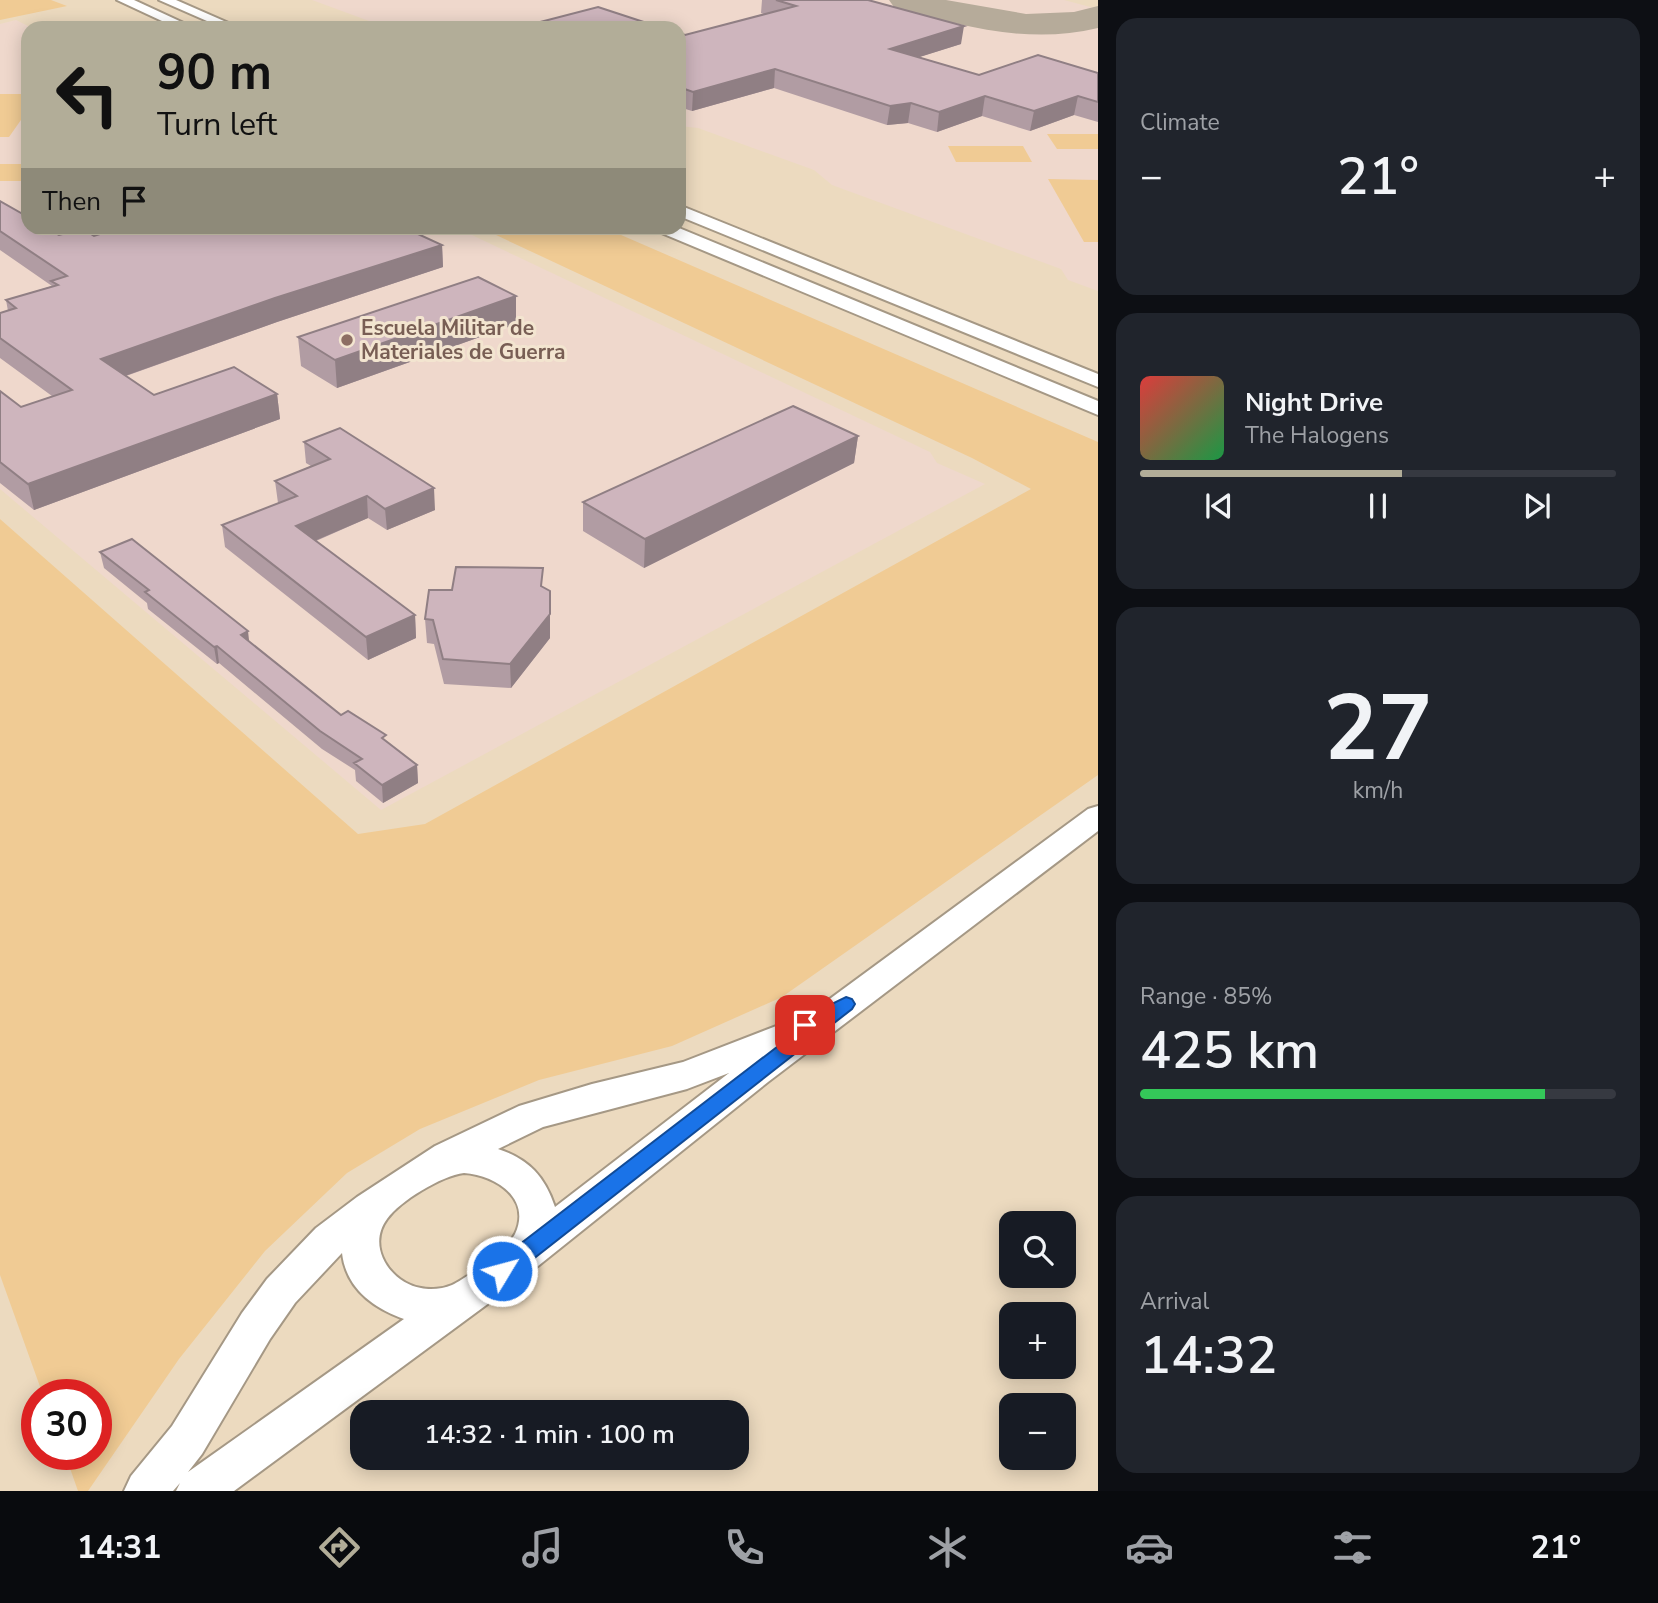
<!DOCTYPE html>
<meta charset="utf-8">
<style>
:root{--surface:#171b24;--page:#20242c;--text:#f1f3f6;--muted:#9ea1a6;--line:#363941;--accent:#b2ad98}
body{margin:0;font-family:"Nunito Sans",sans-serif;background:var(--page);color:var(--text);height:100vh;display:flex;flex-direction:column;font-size:26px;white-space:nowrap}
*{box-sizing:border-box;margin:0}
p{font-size:23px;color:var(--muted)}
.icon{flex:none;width:38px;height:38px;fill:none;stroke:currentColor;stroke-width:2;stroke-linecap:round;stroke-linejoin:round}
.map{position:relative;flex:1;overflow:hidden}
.side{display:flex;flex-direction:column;gap:18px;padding:18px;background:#0d0f14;width:560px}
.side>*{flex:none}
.banner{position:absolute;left:21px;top:21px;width:665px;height:214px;border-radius:21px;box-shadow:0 4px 18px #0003;background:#b2ad98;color:#111;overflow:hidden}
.controls{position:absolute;left:999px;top:1211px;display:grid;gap:14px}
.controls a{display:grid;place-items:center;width:77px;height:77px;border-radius:14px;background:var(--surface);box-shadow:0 4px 18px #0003;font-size:35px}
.speed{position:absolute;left:21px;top:1379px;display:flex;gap:14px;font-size:35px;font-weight:700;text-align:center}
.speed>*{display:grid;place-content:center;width:91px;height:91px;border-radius:50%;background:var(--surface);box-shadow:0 4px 18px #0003;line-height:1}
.speed .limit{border:10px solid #d22;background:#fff;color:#111}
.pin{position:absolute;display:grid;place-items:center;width:60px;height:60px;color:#fff;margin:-30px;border-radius:14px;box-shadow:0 4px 10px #0006}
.me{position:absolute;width:77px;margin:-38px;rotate:53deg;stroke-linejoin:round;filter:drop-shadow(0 0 5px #0008)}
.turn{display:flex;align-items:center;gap:24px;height:147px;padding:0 21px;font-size:32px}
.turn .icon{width:91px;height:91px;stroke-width:2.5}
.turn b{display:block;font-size:49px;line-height:60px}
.then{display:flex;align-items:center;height:66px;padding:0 21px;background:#0003;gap:14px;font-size:26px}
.big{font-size:52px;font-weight:600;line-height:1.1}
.side .widget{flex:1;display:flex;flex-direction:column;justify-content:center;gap:10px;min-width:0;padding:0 24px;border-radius:21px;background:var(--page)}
.side .dial{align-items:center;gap:0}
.dial b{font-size:91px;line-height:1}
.song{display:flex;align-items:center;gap:21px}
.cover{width:84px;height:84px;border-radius:10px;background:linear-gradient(135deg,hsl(0 70% 55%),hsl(140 70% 35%))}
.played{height:7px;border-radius:4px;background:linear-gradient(90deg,var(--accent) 55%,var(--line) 55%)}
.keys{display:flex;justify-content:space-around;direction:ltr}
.heat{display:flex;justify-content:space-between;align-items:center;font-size:38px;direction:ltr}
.charge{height:10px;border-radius:5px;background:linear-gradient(90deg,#34c759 85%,var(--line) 0)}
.trip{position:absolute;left:350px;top:1400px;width:399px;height:70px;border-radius:21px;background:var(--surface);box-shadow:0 4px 18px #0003;font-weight:600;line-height:70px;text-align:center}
.tab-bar{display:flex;height:112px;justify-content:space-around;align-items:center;background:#090b0e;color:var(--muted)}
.tab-bar .icon{width:49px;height:49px}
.tab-bar .on{color:var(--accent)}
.tab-bar b{font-size:32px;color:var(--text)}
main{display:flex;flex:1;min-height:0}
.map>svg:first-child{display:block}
.built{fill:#ecdabf;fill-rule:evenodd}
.education{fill:#efd8cc}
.green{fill:#f0cb94}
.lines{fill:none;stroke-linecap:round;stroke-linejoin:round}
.taxiway{fill:#b6ab9a;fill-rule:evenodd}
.minor-casing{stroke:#a59885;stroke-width:4}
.minor{fill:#fff;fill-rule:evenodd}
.wall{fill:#b19ca3}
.shaded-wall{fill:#907f84}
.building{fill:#ceb5bd;stroke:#907f84;stroke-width:2}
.route{fill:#1a73e8;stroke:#114b97;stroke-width:2}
.education-dot{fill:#8d6e63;stroke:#f3e5d0;stroke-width:2.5}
.labels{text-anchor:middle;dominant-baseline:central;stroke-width:6;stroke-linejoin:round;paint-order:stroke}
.far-education-label{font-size:21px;font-weight:bold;fill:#785e54;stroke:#f3e5d0;text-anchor:start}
</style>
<main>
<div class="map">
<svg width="1098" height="1491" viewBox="0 0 1098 1491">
<rect width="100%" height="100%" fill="#f3e5d0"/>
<path class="built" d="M0 0H1098V1491H0ZM28 28H679V228H28ZM1012 1223H1064V1276H1012ZM1012 1314H1064V1367H1012ZM37 1395H96V1454H37ZM1012 1405H1064V1458H1012ZM362 1412H737V1458H362Z"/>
<path class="education" d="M312 0H1064L1098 9V291L1068 280 1061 269 832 185 814 170 698 128 679 126V28H388Z
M16 20 32 28H28V228H457L930 452 937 463 985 484 381 810 0 489V24Z"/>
<path class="green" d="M0 0H51L67 6 0 20Z
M0 94H28V110L9 137H0Z
M1047 134H1098V149H1057Z
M948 146H1023L1032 162H956Z
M0 164H28V181H0Z
M1048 179 1098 180V242H1084Z
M481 228H605L1098 442V775L782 997 672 1046 539 1080 420 1129 347 1173 265 1251 179 1359 88 1491H78L65 1454H96V1395H43L0 1275V519L358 834 425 824 1031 489 972 458Z"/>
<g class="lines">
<path class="taxiway" d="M889 0H946L1026 14 1074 12 1098 6V28C1028 45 962 26 894 7Z"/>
<defs>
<path id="minor" d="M117 0H134L188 25 187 28H177Z
M159 0H176L240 28H223Z
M679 205 1098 374V387L679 216Z
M656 228H679L1098 401V415L659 232Z
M1098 806V831L768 1082 523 1278 234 1491H176L180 1483 173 1491H124L131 1476 172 1426 242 1313 267 1279 316 1228 357 1197 435 1146 519 1106 592 1084 683 1062 784 1023 793 1026 1088 809ZM729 1073 555 1207C545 1177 529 1159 498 1149L543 1127 687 1089ZM464 1173C495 1175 532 1198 515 1234 508 1248 467 1278 452 1285 443 1289 430 1290 421 1288 391 1283 366 1247 387 1219 400 1201 441 1176 464 1173ZM342 1253C346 1288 373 1308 404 1319L188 1472 202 1454 270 1339 295 1303Z"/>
</defs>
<use href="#minor" class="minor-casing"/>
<use href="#minor" class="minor"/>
</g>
<path class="wall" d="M762 0H868L961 44 919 57 979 75 1098 73V122L1074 115 1030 131 982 116 937 132 908 123 887 125 774 88 692 111 679 107V33L685 35 764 14 761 13Z
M0 201 59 235 442 245 443 267 277 322 126 376 154 395 277 394 280 419 34 510 0 483V391L21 407 52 396 0 358V313L8 311 6 300 52 286 0 250Z
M516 324 337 388 301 366 298 337Z
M858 436 854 463 644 568 583 531V502Z
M304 442 435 510 387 530 368 518 316 541 415 615 416 638 368 660 225 547 222 525 278 503 275 481 311 466 306 463Z
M100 552 249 641 341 715 387 742 417 765 418 783 383 803 356 781 355 770 322 749 219 663 217 664 148 609 147 603 104 568Z
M543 587 550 638 511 688 444 684 434 644 427 643 425 619Z"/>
<path class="shaded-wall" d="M964 26 961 44 888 67 890 49Z
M775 69 774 88 692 111 693 92Z
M985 96 982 116 937 132 939 112Z
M1078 96 1074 115 1030 131 1034 111Z
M911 103 908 123 887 125 890 106Z
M442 245 443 267 277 322 105 383 101 359 275 298Z
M516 296V324L337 388 335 360Z
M277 394 280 419 34 510 28 484Z
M858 436 854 463 644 568 645 539Z
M434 488 435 510 387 530 385 509Z
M367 496 368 518 298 548 296 526Z
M550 614V638L511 688 510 664Z
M415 615 416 638 368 660 366 637Z
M248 631 250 649 241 635Z
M217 646 219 663 217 664 214 647Z
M417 765 418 783 383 803 382 785Z"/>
<path class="building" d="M776 0H868L964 26 890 49 979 75 1038 55 1098 73V102L1078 96 1034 111 985 96 939 112 911 103 890 106 775 69 693 92 679 87V33L685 35 796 6Z
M598 7 662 28H517Z
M0 201 28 217V228H46L59 235 83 229 94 236 119 228H405L442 245 275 298 101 359 154 395 234 367 277 394 28 484 0 462V391L21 407 72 390 0 338V313L16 308 6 300 58 285 51 281 67 276 0 231Z
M478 277 516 296 335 360 298 337Z
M793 406 858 436 645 539 583 502Z
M340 428 434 488 385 509 367 496 296 526 415 615 366 637 222 525 297 496 275 481 330 459 304 442Z
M132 539 248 631 241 635 341 715 348 711 386 735 382 738 417 765 382 785 354 763 362 759 320 731 217 646 214 647 145 592 149 590 100 552Z
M456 567 543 568 541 586 550 591V614L510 664 443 659 433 620 425 619 429 590H452Z"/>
<path class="route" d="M846 997 852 999 855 1004 852 1009 509 1278 502 1281 494 1278 490 1271 494 1264 799 1030 796 1025 799 1020Z"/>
<circle class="education-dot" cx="347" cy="340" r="7"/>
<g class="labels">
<g class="far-education-label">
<text x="361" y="328">Escuela Militar de<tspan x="361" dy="24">Materiales de Guerra</tspan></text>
</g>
</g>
</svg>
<div class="controls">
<a><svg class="icon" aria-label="search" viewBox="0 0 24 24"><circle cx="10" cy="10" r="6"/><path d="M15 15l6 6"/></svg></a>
<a>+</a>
<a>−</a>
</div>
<div class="speed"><div class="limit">30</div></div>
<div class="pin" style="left:805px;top:1025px;background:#d93025"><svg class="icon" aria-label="arrive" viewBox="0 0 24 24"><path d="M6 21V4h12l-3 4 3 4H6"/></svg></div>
<svg class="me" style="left:502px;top:1271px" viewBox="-20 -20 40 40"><circle r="17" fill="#1a73e8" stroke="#fff" stroke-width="3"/><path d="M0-11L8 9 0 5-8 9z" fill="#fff"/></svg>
<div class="trip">14:32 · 1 min · 100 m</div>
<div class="banner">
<div class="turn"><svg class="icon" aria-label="left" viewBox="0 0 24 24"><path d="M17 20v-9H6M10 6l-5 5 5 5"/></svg><div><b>90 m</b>Turn left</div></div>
<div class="then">Then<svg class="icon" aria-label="arrive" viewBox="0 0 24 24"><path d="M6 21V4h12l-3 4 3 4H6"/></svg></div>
</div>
</div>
<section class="side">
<div class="widget"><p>Climate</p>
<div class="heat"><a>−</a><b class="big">21°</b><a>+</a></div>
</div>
<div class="widget">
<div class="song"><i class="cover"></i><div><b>Night Drive</b><p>The Halogens</p></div></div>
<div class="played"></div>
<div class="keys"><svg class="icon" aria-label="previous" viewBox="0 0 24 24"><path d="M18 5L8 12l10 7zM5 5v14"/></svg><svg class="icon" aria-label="pause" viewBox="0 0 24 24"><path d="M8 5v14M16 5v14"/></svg><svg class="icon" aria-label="next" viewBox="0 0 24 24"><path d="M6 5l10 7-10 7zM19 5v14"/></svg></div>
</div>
<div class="widget dial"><b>27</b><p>km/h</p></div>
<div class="widget"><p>Range · 85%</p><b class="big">425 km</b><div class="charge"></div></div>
<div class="widget"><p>Arrival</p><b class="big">14:32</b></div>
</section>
</main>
<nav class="tab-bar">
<b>14:31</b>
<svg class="icon on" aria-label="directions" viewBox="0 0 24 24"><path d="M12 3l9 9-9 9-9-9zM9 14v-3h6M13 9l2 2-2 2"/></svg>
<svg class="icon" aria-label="music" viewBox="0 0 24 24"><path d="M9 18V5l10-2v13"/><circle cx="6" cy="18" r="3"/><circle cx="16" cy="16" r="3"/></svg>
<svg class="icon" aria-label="phone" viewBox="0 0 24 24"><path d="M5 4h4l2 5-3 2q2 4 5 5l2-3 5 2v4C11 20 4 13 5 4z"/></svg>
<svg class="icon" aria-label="climate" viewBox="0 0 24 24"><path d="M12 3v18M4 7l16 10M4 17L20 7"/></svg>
<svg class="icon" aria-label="car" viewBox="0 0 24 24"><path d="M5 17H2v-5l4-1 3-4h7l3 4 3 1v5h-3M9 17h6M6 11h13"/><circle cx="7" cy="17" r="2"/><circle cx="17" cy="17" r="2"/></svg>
<svg class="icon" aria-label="filters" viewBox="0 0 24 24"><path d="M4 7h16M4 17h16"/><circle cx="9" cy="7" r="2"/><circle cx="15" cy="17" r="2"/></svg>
<b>21°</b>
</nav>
